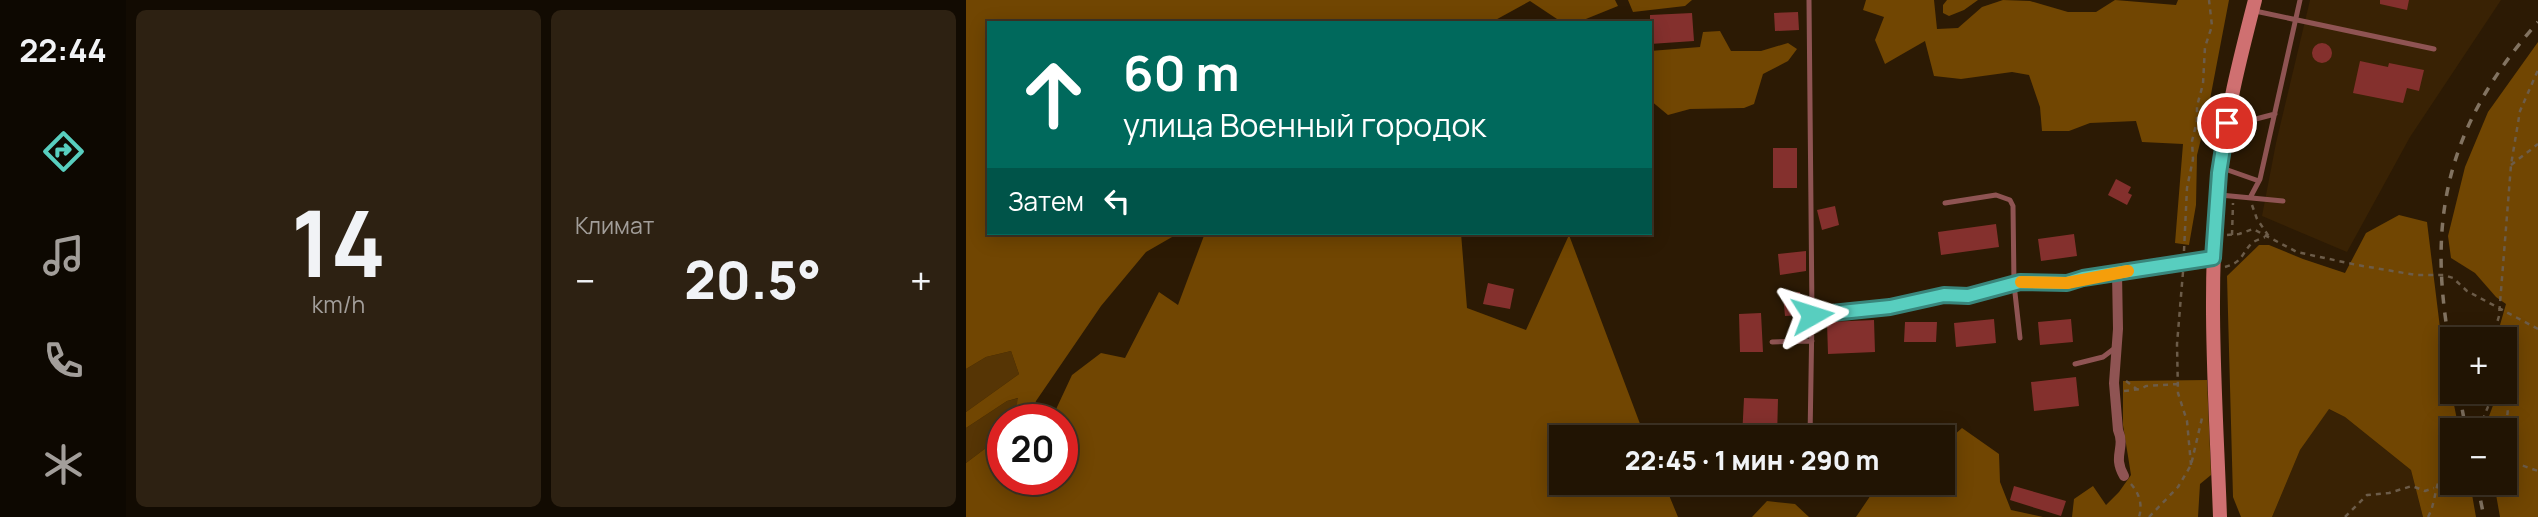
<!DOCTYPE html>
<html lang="ru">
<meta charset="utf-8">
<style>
:root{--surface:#211403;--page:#2d2112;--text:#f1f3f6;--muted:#a29e9a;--line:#3e3325;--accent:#58cebf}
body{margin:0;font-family:Manrope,sans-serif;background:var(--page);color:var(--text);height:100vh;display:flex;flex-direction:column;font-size:26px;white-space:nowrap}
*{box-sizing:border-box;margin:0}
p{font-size:23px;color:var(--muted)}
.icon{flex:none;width:38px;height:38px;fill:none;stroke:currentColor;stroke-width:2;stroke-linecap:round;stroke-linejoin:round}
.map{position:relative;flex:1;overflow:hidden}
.details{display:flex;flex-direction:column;gap:10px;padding:10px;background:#120b02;width:840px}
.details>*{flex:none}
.banner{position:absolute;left:21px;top:21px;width:665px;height:214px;border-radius:0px;box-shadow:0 4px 18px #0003,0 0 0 2px var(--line);background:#00695c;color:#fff;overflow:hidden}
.buttons{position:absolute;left:1474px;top:327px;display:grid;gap:14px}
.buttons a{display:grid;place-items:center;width:77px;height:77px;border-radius:0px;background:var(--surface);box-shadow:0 4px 18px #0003,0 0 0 2px var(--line);font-size:35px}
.speed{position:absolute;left:21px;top:404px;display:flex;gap:14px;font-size:35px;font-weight:700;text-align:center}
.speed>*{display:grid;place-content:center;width:91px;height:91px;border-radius:50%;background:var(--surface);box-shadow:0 4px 18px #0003,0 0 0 2px var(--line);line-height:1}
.speed .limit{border:10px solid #d22;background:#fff;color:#111}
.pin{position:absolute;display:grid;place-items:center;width:60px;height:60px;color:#fff;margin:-30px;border:4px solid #fff;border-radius:50%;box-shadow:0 2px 7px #0007}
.me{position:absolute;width:77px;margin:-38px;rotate:84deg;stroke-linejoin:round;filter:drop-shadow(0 0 5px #0008)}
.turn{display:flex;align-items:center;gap:24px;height:147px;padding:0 21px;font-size:32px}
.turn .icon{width:91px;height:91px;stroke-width:2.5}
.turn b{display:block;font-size:49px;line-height:60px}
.then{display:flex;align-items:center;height:66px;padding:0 21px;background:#0003;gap:14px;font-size:26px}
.big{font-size:52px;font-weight:800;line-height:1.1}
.details .widget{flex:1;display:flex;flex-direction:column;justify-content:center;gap:10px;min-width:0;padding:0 24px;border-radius:10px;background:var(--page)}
.details .dial{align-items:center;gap:0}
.dial b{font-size:91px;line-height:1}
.heat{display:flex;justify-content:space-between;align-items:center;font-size:38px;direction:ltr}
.details .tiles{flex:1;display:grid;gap:10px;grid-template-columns:repeat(2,1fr)}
.trip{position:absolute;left:583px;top:425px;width:406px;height:70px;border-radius:0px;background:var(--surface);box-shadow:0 4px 18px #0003,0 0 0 2px var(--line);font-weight:800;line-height:70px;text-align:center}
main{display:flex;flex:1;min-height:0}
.dock{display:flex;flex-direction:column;width:126px;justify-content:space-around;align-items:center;background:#0d0801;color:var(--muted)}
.dock .icon{width:49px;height:49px}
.dock .active{color:var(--accent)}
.dock b{font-size:32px;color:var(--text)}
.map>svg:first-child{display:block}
.built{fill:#392204}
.green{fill:#563505}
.forest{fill:#714602}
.building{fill:#84302d}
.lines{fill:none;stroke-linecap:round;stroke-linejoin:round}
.path{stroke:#6c5c49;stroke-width:2.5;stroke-dasharray:5 5;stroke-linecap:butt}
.service{stroke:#8f5453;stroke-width:5}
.minor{stroke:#8f5453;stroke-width:10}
.secondary{stroke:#cf7071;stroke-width:14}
.rail{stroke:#827361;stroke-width:3.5;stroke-dasharray:9 9;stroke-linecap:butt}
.route-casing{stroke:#39867c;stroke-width:18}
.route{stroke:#58cebf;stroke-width:12}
.slow{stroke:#f59e0b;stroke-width:12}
</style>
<main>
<nav class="dock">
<b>22:44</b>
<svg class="icon active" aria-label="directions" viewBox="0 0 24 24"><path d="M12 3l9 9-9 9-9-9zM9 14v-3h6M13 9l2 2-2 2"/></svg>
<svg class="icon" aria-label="music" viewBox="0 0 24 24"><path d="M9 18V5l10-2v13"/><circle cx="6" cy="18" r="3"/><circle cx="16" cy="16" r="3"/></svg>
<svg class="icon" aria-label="phone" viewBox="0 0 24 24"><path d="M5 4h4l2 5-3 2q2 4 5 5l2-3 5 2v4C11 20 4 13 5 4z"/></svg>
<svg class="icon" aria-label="climate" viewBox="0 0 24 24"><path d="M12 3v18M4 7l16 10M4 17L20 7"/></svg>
</nav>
<section class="details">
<div class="tiles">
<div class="widget dial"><b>14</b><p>km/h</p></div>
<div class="widget"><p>Климат</p>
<div class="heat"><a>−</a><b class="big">20.5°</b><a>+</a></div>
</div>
</div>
</section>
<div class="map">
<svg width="1572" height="517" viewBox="0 0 1572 517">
<rect width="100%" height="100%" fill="#2c1a04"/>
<path class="built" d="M1344 0H1535L1444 137 1381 252 1296 216 1310 143Z
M1362 409 1379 417 1445 470 1457 517H1306L1334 450Z"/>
<path class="green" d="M45 351 53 374 0 412V369L20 357Z
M53 398 48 420H37V435L0 463V428L41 401Z"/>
<path class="forest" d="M0 0H649L652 6 610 23H597L564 1 524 23H23V233H213L180 252 135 306 70 401 65 420H48L52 398 41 401 0 428V412L53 374 45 351 20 357 0 369Z
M662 0H726L719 6 667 12Z
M900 0H968L971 29 992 28 1016 7 1037 0 1064 1 1102 12H1130L1149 0 1210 5 1212 0H1263L1241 115 1231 155 1230 205 1223 245 1209 243 1217 144 1176 142 1170 121 1124 123 1103 131H1076L1074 107 1063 75 1046 72 995 79 968 76 959 41 919 64 909 40 918 17 897 10Z
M981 0H1012L998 10 983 16 977 13V5Z
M754 31 765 51H795L822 43 831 49 822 61 797 74 788 104 778 108 724 109 702 115 684 100V51L734 47 737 32Z
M1572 42V517H1534L1528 483H1538V430H1519V427L1532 392H1538V340L1530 339 1540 304 1530 297 1509 273 1485 258 1482 236 1499 167 1522 112Z
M1433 215 1461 222 1476 344 1493 430H1486V483H1504L1510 517H1457L1445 470 1379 417 1363 409 1334 450 1306 517H1275L1267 497 1261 276 1293 245H1303L1337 259 1379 273 1400 233Z
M239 233H495L501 308 560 330 603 235 679 437 595 438V483H698L712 517H0V463L37 435V480H96V420H85L106 375 135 353 159 358 193 292 212 305Z
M1241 380 1245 475 1234 484 1232 517H1106L1108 499 1127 486 1140 505 1153 492 1165 475 1157 425V381Z
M996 428 1033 454 1034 482 1045 510 1077 517H890L913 483H976L977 445Z
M801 501 829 504 843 517H786Z"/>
<path class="building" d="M1414 0H1443L1441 10 1414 4Z
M832 12 833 30 809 31 808 13Z
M726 13 728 41 684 44V15Z
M1346 53a10 10 0 1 1 20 0a10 10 0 1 1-20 0Z
M1394 61 1422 67 1423 63 1458 70 1453 91 1441 88 1437 103 1387 93Z
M807 148H831V188H807Z
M1150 179 1165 187 1162 193 1166 195 1161 205 1142 195Z
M869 206 873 225 856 230 851 210Z
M1030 224 1033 247 975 255 972 232Z
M1108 234 1111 256 1075 261 1072 239Z
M840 251V271L814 275 812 254Z
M522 283 548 289 544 309 517 304Z
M834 292 836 315 819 316 817 294Z
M795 313 797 352H774L773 314Z
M1028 319 1030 343 990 347 988 323Z
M1105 319 1107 342 1074 345 1072 322Z
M908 320 909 352 862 354 861 322Z
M939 322H971L970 342H938Z
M1110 377 1113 406 1068 411 1065 382Z
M778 398 812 399 811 438H776Z
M1048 486 1100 501 1095 516 1044 500Z"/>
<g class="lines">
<path class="path" d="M1545 165 1572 144
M1286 205 1291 219 1304 238
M1261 235 1273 234 1287 229 1331 252 1391 265 1450 275H1478L1487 278 1501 291 1572 329
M1266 235 1267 203
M1218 251 1221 188 1227 159 1226 141 1231 121V106L1237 84 1239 47 1246 26 1243 0
M1259 267C1276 262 1274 257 1284 245 1287 241 1294 239 1299 237
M1217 272 1211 344 1212 393 1221 421 1225 465
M1526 340 1533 316 1545 165 1554 111 1572 70
M1538 368 1542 383 1541 399
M1160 381 1172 390
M1158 391 1175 389 1180 386 1213 384
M1535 392C1546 404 1541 416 1538 431
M1515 430 1517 419 1528 392
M1538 459 1572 471
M1165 484C1173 493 1177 505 1173 517
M1183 517 1212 487 1225 465 1236 418
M1379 517 1401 495 1423 493 1446 486 1459 491 1468 488
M1462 517C1472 499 1467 476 1486 462"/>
<path class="service" d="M843 0 846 315 924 307 957 298
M1289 11 1468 49
M1263 126 1309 114
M1256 168 1293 181
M1254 195 1317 201
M1285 196 1294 179 1334 0
M979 203 1030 195 1044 200 1047 206 1048 284 1054 338
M806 342 846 341
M1109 364 1137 357 1149 348
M844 438 846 315"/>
<path class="minor" d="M1151 273 1152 329 1148 383 1152 430C1160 449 1146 455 1158 476
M958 298 978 295 1002 296 1054 282 1101 283 1117 278 1247 258"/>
<path class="secondary" d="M1254 517C1250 404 1241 290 1253 177 1259 117 1274 58 1289 0"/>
<path class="rail" d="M1486 357C1459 221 1480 126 1572 22
M1493 392 1500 430
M1511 483 1518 517"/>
</g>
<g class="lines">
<defs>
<path id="route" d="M846 315 924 307 978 295 1002 296 1054 282 1101 283 1117 278 1247 258 1253 173 1261 123"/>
</defs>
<use href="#route" class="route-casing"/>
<use href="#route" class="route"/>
<path class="slow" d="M1055 282 1101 283 1162 271"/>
</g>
</svg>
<div class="buttons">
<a>+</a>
<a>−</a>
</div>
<div class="speed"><div class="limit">20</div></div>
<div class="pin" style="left:1261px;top:123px;background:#d93025"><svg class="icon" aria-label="arrive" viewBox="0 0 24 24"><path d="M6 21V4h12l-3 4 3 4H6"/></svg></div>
<svg class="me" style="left:846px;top:315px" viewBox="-20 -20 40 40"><path d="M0-17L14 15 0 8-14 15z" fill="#58cebf" stroke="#fff" stroke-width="4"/></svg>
<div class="trip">22:45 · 1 мин · 290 m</div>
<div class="banner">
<div class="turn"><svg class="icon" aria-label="ahead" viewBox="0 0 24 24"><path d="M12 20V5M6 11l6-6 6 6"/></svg><div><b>60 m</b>улица Военный городок</div></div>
<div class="then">Затем<svg class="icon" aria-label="left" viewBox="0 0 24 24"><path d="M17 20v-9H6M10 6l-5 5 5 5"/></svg></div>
</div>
</div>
</main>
